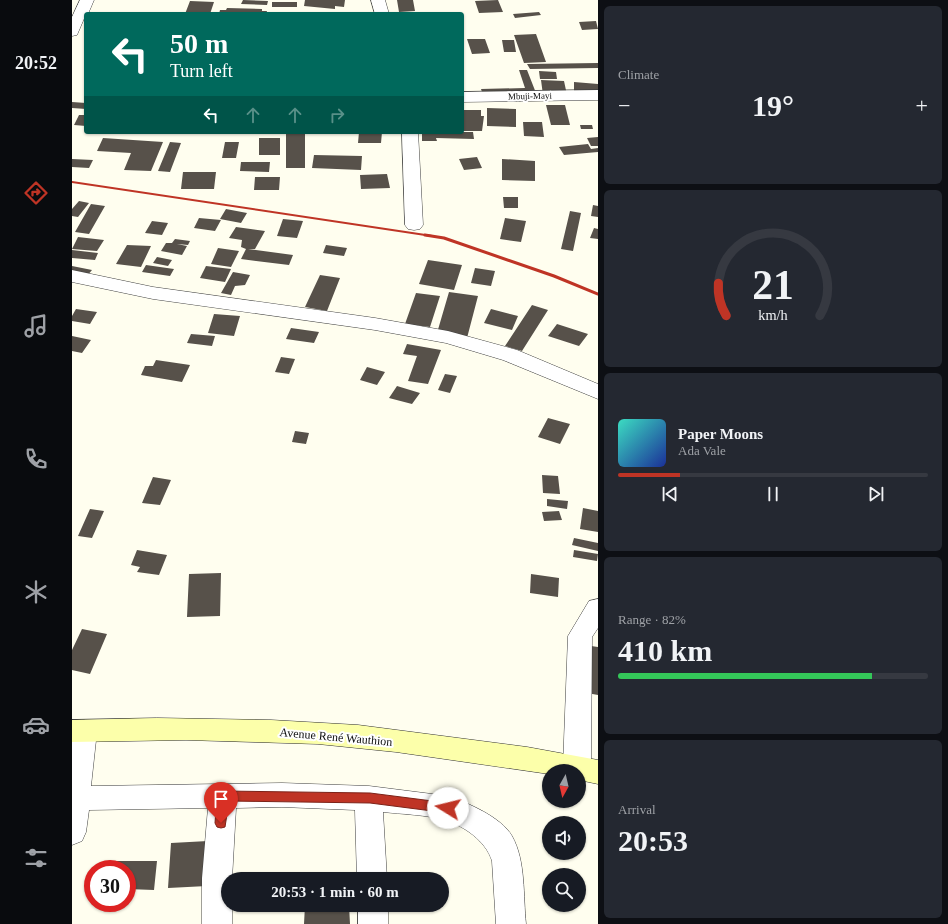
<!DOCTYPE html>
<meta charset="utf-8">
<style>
:root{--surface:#171b24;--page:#242831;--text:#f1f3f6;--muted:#9ea1a6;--line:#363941;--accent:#bf3425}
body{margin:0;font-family:Georgia,serif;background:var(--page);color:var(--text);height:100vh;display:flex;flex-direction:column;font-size:15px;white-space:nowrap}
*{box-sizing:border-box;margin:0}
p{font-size:13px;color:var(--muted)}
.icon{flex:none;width:22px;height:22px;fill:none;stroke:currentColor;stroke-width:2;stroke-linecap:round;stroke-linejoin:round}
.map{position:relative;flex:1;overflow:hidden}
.sheet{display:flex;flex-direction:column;gap:6px;padding:6px;background:#0d0f14;width:350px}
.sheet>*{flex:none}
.guide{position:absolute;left:12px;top:12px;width:380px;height:122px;border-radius:4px;box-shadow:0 1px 3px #0004;background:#00695c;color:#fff;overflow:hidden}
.needle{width:26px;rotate:188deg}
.buttons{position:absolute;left:470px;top:764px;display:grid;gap:8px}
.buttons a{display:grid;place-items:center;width:44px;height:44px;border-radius:50%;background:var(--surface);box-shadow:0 1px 3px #0004;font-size:20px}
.speed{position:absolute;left:12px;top:860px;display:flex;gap:8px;font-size:20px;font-weight:700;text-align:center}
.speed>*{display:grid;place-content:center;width:52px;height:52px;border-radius:50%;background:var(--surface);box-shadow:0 1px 3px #0004;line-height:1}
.speed .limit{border:6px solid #d22;background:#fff;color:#111}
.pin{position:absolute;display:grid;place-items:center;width:34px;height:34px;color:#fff;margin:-41px -17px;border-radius:50% 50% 50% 0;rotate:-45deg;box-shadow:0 0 4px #0007}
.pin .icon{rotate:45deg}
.me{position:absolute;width:44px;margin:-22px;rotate:279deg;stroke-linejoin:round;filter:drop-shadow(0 0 3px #0008)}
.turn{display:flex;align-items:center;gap:14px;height:84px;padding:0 20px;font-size:18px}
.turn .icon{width:52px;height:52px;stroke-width:2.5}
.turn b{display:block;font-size:28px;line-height:34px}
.lanes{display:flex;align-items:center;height:38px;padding:0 20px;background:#0003;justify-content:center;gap:20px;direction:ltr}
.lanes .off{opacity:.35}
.big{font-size:30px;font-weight:800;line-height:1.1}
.sheet .tile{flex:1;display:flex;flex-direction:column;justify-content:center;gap:6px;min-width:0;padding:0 14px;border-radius:6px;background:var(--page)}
.sheet .dial{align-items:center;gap:0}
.dial svg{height:104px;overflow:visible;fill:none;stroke:var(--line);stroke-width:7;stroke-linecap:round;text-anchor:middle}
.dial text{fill:var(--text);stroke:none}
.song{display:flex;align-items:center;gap:12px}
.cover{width:48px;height:48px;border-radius:6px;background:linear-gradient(135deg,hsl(170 70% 55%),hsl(230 70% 35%))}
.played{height:4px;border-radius:2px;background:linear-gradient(90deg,var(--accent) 20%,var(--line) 20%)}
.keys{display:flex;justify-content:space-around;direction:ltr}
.heat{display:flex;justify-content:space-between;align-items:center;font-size:22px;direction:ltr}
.charge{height:6px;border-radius:3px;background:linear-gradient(90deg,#34c759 82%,var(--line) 0)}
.trip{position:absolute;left:149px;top:872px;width:228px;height:40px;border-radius:20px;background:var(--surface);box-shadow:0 1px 3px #0004;font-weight:800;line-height:40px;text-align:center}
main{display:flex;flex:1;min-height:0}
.tabs{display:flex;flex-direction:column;width:72px;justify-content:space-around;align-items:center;background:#090b0e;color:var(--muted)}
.tabs .icon{width:28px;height:28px}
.tabs .selected{color:var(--accent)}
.tabs b{font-size:18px;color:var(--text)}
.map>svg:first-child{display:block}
.building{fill:#57514a}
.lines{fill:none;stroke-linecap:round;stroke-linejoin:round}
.street-casing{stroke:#414141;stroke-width:1}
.secondary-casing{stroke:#303030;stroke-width:1}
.street{fill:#fff;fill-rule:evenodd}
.secondary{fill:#fcffaa;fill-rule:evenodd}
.rail-far1{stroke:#bf3425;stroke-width:2}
.rail{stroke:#bf3425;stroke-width:3}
.route{fill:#bf3425;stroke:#7c2218}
.labels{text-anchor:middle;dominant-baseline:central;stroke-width:4;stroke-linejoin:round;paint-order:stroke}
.far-street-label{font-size:9px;fill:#0e0e0e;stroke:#fff}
.near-street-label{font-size:12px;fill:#0e0e0e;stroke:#fff}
</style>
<main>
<nav class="tabs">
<b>20:52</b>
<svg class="icon selected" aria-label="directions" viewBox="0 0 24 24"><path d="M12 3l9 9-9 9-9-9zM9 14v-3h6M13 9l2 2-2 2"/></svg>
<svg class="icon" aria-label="music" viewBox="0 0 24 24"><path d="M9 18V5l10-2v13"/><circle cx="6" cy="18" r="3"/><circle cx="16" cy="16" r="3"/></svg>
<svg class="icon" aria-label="phone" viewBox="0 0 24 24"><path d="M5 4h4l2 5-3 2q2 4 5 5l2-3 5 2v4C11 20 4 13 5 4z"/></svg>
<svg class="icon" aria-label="climate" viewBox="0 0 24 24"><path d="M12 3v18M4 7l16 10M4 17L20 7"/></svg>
<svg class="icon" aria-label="car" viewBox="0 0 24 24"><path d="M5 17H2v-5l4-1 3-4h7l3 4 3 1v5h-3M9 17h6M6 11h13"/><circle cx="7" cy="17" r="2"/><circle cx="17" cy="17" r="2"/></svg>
<svg class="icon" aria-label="filters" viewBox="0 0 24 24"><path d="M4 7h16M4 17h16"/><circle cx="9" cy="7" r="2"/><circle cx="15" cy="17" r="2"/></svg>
</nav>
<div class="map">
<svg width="526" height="924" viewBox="0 0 526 924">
<rect width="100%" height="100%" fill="#fffeef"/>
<path class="building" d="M171 0 196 1 195 5 169 4Z
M233 0H273L272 7 263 6V9L232 6Z
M325 0H341L343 11 327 12Z
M426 0 431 12 407 13 403 1Z
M118 1 142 2 138 14H113Z
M200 2H225V7H200Z
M155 8 190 9V11H195L194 14H147L148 10H154Z
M467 12 469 15 443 18 441 14Z
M524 21 526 29 510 30 507 22Z
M464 34 474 62 452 63 442 35Z
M395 39H413L418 53 400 54Z
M430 40H442L444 52H432Z
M526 63V68L458 69 455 64Z
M447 70H455L464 93 411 95 409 89 453 88Z
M467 71 484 72 485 79H468Z
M469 80 492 81 495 95H471Z
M502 82 526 84V92L502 91Z
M0 102 14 103V109L0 108Z
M474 105H493L498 125H479Z
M415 108 444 109V127L415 126Z
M390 110H409V116H412L410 131H390Z
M7 115H14V126L2 125Z
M451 122H470L472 137 452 136Z
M508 125H520L521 129H509Z
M172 132H202L201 134 172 133Z
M214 132H233V168H214Z
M287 132H310L309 143H286Z
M350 132H401L402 139 364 138 365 141H350Z
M526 137V146H519L515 138Z
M31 138 91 142 79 171 52 170 59 153 25 151Z
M187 138H208V155H187Z
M98 142 109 143 98 172 86 171Z
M153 142H167L164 158H150Z
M516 144 519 149 526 148V152L492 155 487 147Z
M242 155 290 156 289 170 240 168Z
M405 157 410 168 392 170 387 159Z
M0 159 21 160 17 168 0 167Z
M430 159 463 161V181L430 180Z
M169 162H198L197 172 168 171Z
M111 172H144L142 189H109Z
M315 174 318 188 289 189 288 175Z
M183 177H208L207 190H182Z
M431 197H446V208H432Z
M7 201 17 203 6 217 0 216V209Z
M19 204 33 206 17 234 3 232Z
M521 205 526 206V217L519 216Z
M154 209 175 213 169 223 148 219Z
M498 211 509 213 501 251 489 249Z
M127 218 149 220 143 231 122 228Z
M433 218 454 221 449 242 428 239Z
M211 219 231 221 225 238 205 236Z
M80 221 96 223 90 235 73 233Z
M164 227 193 231 183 249H176L221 255 217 265 169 259 174 249 169 247 170 240 157 238Z
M522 228 526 229V239L518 238Z
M6 237 32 240 25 251 0 249Z
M103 239 118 241 116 245 105 244 115 246 110 255 89 251 94 243H100Z
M55 245 79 246 69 267 44 264Z
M254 245 275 248 272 256 251 253Z
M146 248 167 251 159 267 139 264Z
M0 250 26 253 23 260 0 258Z
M85 257 100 260 96 266 81 263Z
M356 260 390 265 382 290 347 284Z
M74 265 102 269 98 276 70 272Z
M0 266 20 270 15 276 0 273Z
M134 266 159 269 153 282 128 278Z
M403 268 423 271 419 286 399 283Z
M161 272 178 275 173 285 163 286 159 295 149 293Z
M248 275 268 278 255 311 233 307Z
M377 292 406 296 395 338 365 333Z
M344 293 368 296 358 327 333 324Z
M460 305 476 310 450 351 433 346Z
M4 309 25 312 18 324 0 321V316Z
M419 309 446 316 440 330 412 323Z
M142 314 168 316 162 336 136 333Z
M485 324 516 334 507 346 476 336Z
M219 328 247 332 242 343 214 339Z
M119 334 143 336 140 346 115 343Z
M0 336 19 340 10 353 0 351Z
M335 344 369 350 356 384 336 381 345 356 331 354Z
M209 357 223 359 217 374 203 372Z
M84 360 118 365 110 382 69 375 73 366H81Z
M295 367 313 372 305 385 288 380Z
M373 374 385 376 378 393 366 390Z
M325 386 348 393 340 404 317 398Z
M476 418 498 424 488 444 466 437Z
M223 431 237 433 234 444 220 442Z
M470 475 486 476 488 494 471 493Z
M81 477 99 480 88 505 70 503Z
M475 499 496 501 495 509 475 506Z
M511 508 526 511V532L508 529Z
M18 509 32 511 20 538 6 536Z
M487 511 490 520 472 521 470 512Z
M502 538 526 543V551L500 545Z
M65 550 95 555 87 575 65 572 68 567 59 565Z
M502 550 526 554 525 561 501 557Z
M149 573 148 616 115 617 117 574Z
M459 574 487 578 486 597 458 593Z
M10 629 35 634 18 674 0 670V650Z
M519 646 526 647V695L515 693Z
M136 841 135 886 96 888 99 843Z
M40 861H85L82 890 55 889V869H39Z
M233 905H277L278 924H232Z"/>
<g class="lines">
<defs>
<path id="street" d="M8 0H22L16 14H14L5 35 0 36V17Z
M299 0H313L317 14H303Z
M526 90V100L390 102V92Z
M330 132H346L351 225 348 229 342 230 336 229 333 225Z
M0 270 81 287 303 318 376 331 445 350 526 384V399L431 360 374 343 303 330 81 299 0 282Z
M526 599V628L520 637 519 767 515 775 507 778V771H493L491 767 496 636 517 601Z
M12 720 21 723 25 731 19 786 210 783 297 786 376 796C396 803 429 817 440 836 454 861 451 896 454 924H424L420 861C414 841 392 826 373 820 356 815 329 814 311 812L315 879H285L283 810 210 807 164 808 160 879H156V905H160V924H130V878L136 808 17 810 14 832 10 841 0 845V728L3 723Z
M286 905H316V924H286Z"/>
<path id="secondary" d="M85 718 199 720 286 725 455 747 526 760V784L507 780V771H477V774L324 752 246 744 114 740 0 742V720Z"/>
</defs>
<use href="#street" class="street-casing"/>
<use href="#secondary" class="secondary-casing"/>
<use href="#street" class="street"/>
<use href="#secondary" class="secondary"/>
<path class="rail-far1" d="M0 182 360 236"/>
<path class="rail" d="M353 235 372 238 482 276 526 294"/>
</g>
<path class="route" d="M151 791 298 793 376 803 380 805 382 808 380 812 376 813 298 803 157 801 153 827 149 828 145 827 143 823 145 796 147 792Z"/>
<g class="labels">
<g class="far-street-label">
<text transform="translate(458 96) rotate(-1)">Mbuji-Mayi</text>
</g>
<g class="near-street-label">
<text transform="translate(264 737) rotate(5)">Avenue René Wauthion</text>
</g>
</g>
</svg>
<div class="buttons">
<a><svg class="needle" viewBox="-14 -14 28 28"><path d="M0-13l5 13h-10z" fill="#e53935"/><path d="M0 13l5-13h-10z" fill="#9ea1a6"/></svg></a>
<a><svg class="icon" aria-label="sound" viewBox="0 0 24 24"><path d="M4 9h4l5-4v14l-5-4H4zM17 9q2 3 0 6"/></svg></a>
<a><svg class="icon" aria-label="search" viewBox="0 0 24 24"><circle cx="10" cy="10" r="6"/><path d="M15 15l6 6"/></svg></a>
</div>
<div class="speed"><div class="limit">30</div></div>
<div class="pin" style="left:149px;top:823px;background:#d93025"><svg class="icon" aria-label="arrive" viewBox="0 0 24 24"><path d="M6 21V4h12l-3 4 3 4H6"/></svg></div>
<svg class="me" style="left:376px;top:808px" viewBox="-20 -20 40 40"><circle r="19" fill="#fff"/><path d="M0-13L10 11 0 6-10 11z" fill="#bf3425"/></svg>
<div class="trip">20:53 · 1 min · 60 m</div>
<div class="guide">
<div class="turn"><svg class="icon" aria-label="left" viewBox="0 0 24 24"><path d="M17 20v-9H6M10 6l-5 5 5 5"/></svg><div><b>50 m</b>Turn left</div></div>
<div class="lanes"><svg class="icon" aria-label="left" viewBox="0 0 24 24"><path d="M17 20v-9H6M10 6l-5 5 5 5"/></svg><svg class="icon off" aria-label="ahead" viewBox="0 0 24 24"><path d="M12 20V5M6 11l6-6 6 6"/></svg><svg class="icon off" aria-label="ahead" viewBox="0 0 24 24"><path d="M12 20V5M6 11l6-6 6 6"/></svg><svg class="icon off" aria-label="right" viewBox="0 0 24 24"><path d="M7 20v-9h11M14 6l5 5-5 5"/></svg></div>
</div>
</div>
<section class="sheet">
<div class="tile"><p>Climate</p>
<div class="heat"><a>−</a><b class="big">19°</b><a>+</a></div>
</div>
<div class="tile dial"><svg viewBox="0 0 100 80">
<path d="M14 69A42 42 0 1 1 86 69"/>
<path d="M14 69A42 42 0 0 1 8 44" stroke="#bf3425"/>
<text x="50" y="56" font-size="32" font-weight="700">21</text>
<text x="50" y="72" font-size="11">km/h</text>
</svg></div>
<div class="tile">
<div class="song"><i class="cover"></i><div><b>Paper Moons</b><p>Ada Vale</p></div></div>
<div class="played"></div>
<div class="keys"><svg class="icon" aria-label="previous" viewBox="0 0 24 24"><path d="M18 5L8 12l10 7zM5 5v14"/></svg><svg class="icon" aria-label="pause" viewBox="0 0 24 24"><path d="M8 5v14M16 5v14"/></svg><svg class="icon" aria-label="next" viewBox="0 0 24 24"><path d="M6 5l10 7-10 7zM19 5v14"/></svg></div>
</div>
<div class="tile"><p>Range · 82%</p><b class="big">410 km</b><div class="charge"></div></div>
<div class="tile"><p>Arrival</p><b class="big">20:53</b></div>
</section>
</main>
